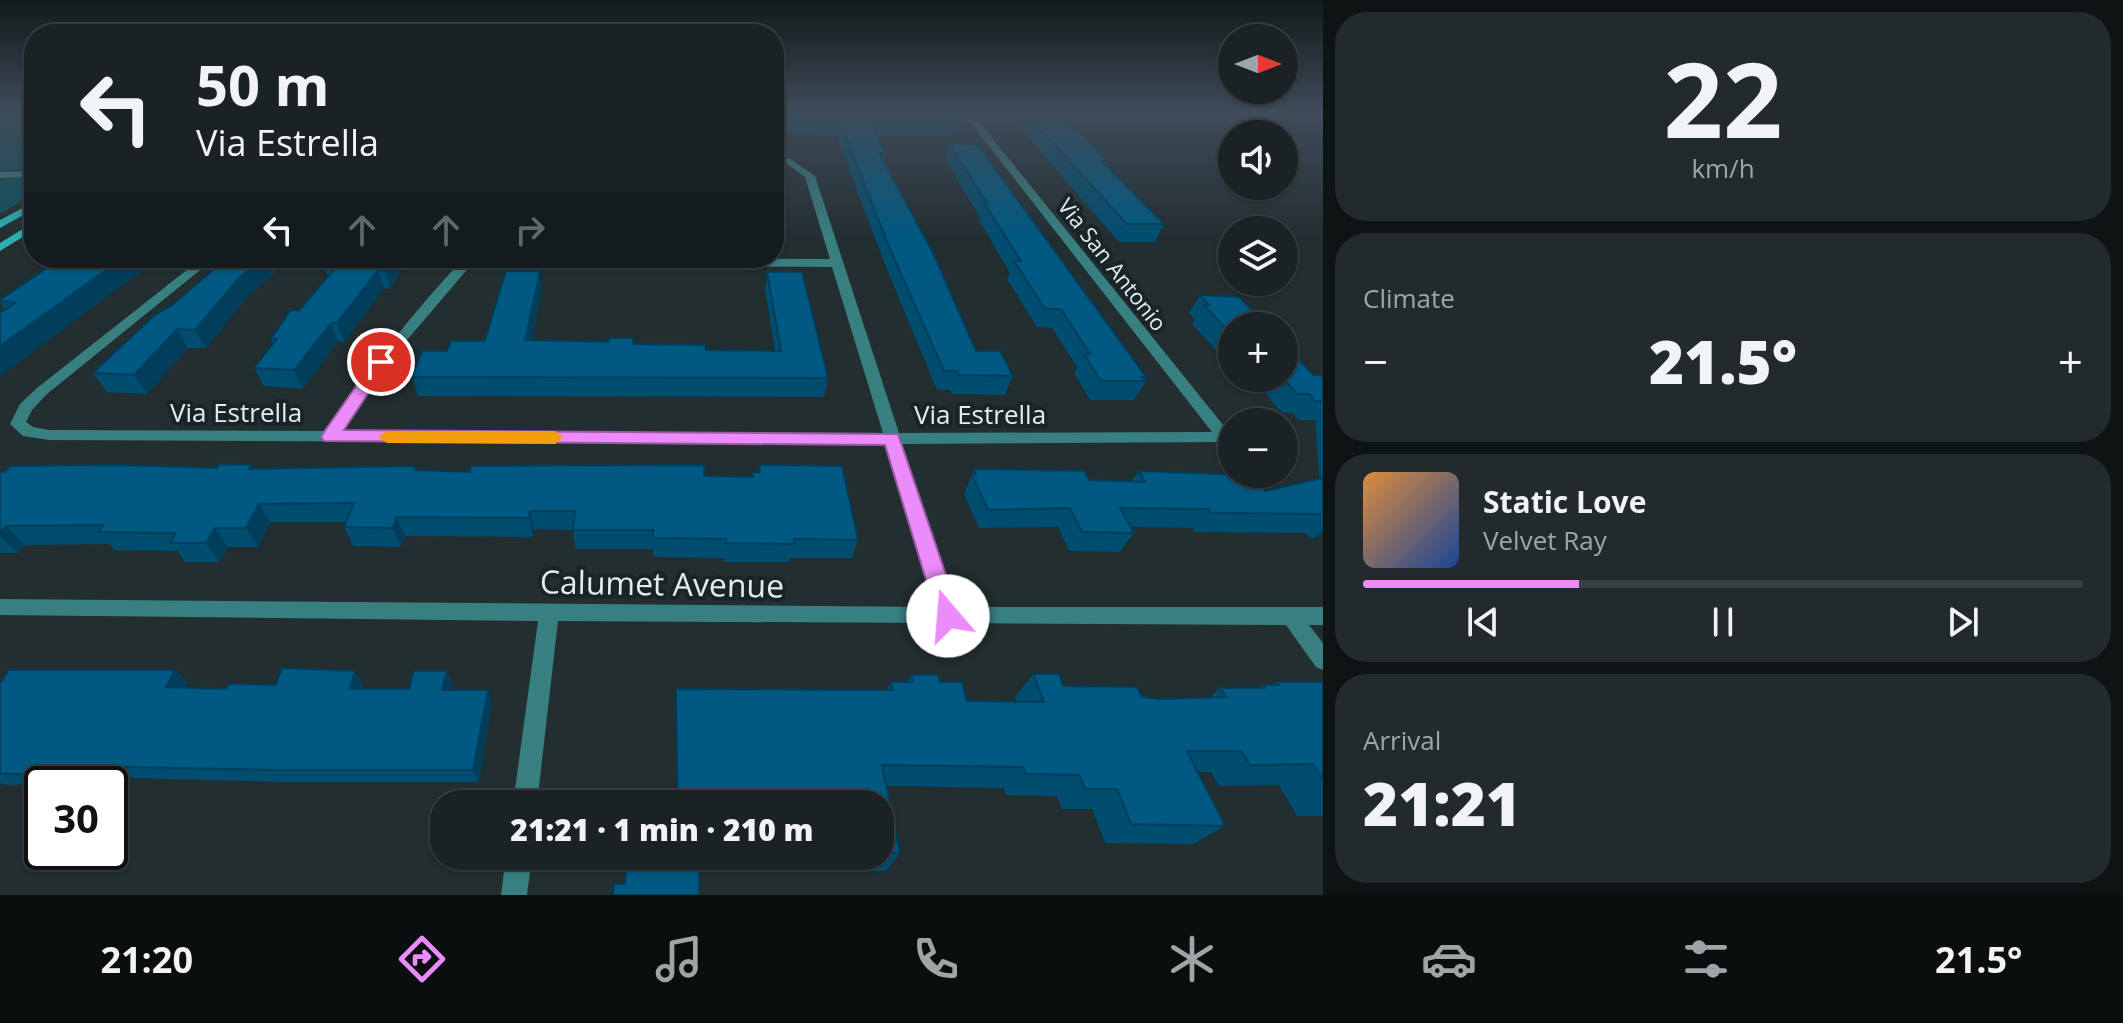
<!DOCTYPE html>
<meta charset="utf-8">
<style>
:root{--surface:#1a2225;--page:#232a2d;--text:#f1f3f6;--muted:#9fa4a7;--line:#383f42;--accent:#ec8cfb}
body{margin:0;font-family:"Open Sans",sans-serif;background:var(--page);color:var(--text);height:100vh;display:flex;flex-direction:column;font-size:30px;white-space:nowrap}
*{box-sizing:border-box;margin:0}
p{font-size:26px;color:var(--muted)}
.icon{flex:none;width:44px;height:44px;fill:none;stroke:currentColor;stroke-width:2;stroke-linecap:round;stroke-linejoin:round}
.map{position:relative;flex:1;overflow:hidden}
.sheet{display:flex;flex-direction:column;gap:12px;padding:12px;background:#0e1314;width:800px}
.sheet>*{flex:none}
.banner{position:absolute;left:24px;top:24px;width:760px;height:244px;border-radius:32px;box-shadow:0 2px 6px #0004,0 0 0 2px var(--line);background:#1a2225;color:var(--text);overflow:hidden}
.needle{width:52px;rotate:90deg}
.controls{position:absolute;left:1218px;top:24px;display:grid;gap:16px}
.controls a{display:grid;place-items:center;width:80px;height:80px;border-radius:50%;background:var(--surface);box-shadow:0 2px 6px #0004,0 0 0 2px var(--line);font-size:40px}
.speed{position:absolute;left:24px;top:766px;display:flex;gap:16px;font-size:40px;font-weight:700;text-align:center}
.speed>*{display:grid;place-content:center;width:104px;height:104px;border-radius:50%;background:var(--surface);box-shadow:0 2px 6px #0004,0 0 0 2px var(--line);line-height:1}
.speed .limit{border:4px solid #111;border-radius:12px;background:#fff;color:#111}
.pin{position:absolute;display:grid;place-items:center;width:68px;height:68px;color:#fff;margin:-34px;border:4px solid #fff;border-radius:50%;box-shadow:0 2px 8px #0007}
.me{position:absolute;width:88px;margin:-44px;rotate:342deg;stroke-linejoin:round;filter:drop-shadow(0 0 6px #0008)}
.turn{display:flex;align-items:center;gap:28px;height:168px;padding:0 40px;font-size:36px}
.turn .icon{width:104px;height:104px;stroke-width:2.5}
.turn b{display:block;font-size:56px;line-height:68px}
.lanes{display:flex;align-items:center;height:76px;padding:0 40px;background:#0003;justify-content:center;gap:40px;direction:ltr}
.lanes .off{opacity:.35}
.big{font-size:60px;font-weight:800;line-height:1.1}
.sheet .card{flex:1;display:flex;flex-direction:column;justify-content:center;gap:12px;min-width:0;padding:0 28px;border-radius:32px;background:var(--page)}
.sheet .dial{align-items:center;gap:0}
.dial b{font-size:104px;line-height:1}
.song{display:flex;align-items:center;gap:24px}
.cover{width:96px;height:96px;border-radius:12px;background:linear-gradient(135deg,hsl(30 70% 55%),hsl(220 70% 35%))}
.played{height:8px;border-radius:4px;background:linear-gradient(90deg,var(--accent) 30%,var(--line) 30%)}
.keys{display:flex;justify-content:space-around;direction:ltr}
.heat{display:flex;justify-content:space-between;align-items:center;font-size:44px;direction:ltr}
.trip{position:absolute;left:430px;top:790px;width:464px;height:80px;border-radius:32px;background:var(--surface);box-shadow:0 2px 6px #0004,0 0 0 2px var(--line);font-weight:800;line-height:80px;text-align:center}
.menu{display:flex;height:128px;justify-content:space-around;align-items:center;background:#0a0e0f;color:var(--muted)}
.menu .icon{width:56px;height:56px}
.menu .current{color:var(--accent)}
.menu b{font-size:36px;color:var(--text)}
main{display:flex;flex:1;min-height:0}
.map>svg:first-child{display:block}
.green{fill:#0d505e}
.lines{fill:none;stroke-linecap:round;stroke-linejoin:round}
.service{fill:#387f80;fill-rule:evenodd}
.minor{fill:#387f80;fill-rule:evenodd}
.secondary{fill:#2baeb0;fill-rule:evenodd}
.wall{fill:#004d70}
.shaded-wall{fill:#003e5b}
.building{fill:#005982;stroke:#003e5b;stroke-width:2}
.route{fill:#ec8cfb;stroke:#995ba3;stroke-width:2}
.slow{fill:#f59e0b}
.labels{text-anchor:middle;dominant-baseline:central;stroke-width:8;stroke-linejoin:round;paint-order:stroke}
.far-street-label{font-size:22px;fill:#e4ebed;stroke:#192427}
.street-label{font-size:26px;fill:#e4ebed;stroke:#192427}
.near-street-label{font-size:32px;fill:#e4ebed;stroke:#192427}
</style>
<main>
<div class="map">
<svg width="1323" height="895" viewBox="0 0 1323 895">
<rect width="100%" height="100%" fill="#232e31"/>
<path class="green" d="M0 113H34V168L0 171Z
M20 178 34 180V193L0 214V180Z"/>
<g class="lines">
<path class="service" d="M34 171V177L0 178V172Z"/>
<path class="minor" d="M932 113H972L1232 436 1231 441 1225 442 902 444 955 607H1323V625H1309L1323 643V670L1316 667 1286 625 558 621 537 804H513L538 621 0 615V599L935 607 886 444 49 440 23 436 10 424 20 404 37 388 202 258H215L47 394 32 410 26 422 33 427 49 430 326 431C368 370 413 312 464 258H477L401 347 342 431 883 433 832 267 520 265 495 262 489 258 830 259 805 177 786 163V159L789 158 815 176 899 433 1212 432 967 118H933L929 115Z
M506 856H532L527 895H501Z"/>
<path class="secondary" d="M34 202V209L0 228V220Z
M34 222V230L0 251V243Z"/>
</g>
<path class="wall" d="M774 113 958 121 954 136H877L886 153 884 162 976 351 1013 376 1005 395 952 394 950 390H937L886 267 837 137 774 133Z
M1007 113H1059L1107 161 1105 166 1164 224 1155 242H1119Z
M949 143 1146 377 1145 380 1146 381 1134 400H1090L1074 373 1077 367 1052 328 1037 327 1007 279 1010 273 979 220 980 217 945 159Z
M774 186 782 219 780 236H774Z
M62 258H161L111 293 0 376V313L5 310 0 303V300Z
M329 258H421L418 262 406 261 390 289 384 288 344 342 338 341 303 389 264 386 254 368 273 344 271 339 299 311 328 277 323 264Z
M282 266 247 297 206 348H188L147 394 107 392 93 373Z
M767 272 828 378 824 397 418 396 412 377 447 351 485 341 542 289 532 340 633 344 706 350 775 351 765 290Z
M1200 295 1232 326V368L1192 324 1195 320 1189 313Z
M1313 375 1323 378V477L1319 476 1315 420H1299L1293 413H1282L1252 378H1284Z
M760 465 858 540 852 558H791L790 562H724V558L653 557V549H575L573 530 534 529 533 537 405 536 401 547 353 546 344 527 346 522H271L258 547H228L219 562H185L177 551 115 550 109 544 25 545 18 553H0V472L415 466 417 470 470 472 752 477 753 472H759Z
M974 469 1089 480 1131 481 1139 471 1247 480 1265 491 1323 478V535L1312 539 1306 533 1194 532 1193 528 1131 527 1134 533 1120 552 1069 551 1058 527 979 528 964 494Z
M175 670 188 683 185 687 226 689 363 684 362 689H409L453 684 451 690H488L492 703 479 782H286L91 777 87 784 4 785 0 783V684Z
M1033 674 1063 686 1162 699 1209 698 1220 688H1259L1263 685H1273L1277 682H1323V816H1297L1279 785 1219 786 1211 772H1198L1225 826 1193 844 1105 843 1092 809H1062L1057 796 1006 795 1004 788 886 786 900 853 886 871 699 870 625 884 677 865V856H880V804H677L676 689 887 690 891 682H907L911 675 940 682 967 701 1017 702 1015 697Z"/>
<path class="shaded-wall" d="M124 258H161L111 293 0 376V346L99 275Z
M263 258H279L282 266 247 297 206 348 195 330 238 279Z
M392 258H406V261L390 289 385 271Z
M378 270 384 288 344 342 337 323Z
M540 271 542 289 528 359 525 340Z
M331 323 338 341 303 389 294 370Z
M177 329 188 348 147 394 134 375Z
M259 504 271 522 258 547 246 528Z
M530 511 534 529 533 537 529 518Z
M397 517 405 536 401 547 393 528Z
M6 526 25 545 18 553 0 536V533Z
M215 528 228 547 219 562 206 543Z
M1323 528V535L1312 539Z
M175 670 188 683 179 699 166 687Z
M355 671 363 684 358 702 349 689Z
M447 671 453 684 448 703 442 690Z
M488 690 492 703 479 782 473 770Z
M74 766 91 777 87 784H84L69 774Z"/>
<path class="building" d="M774 113H952L958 121H869L886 153H879L932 251 976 351H1000L1013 376 959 375 957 371H944L890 249 840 122 774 118Z
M1025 113H1059L1092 145 1107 161H1101L1164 224H1127Z
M949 143 977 144 1146 377H1142L1146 381H1101L1084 354H1090L1061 309H1045L1014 261H1021L984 203H987Z
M774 186 782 219H774Z
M62 258H124L99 275 0 346V313L15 303 0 301V300Z
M228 258H263L238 279 195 330 177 329 134 375 93 373 156 314 171 306Z
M329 258H392L385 271 378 270 337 323H331L294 370 254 368 277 339H271L291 310 299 311 337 266 323 264Z
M506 271H540L525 340 609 342V338H633V344L705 345 706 350 781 351 767 272H802L828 378 412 377 422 351H447L451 341H485Z
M1200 295 1239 297 1267 326H1232V335L1204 305H1209Z
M1284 344 1313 375H1320L1323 378V401H1315L1309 394H1297L1283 378H1284Z
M219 464 251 465 249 469 415 466 414 470 470 472 471 466 704 465V476L753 477V472H760V465L842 466 858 540 794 539V544L726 543V539L653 538V530H573L575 511H530L529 518 397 517 393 528 344 527 354 503 259 504 246 528H215L206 543H170L176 533 98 532 103 525 6 526 0 533V472H5L10 466 119 465 217 468Z
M974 469 1084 471 1089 480 1145 482 1139 471 1243 475 1247 480H1256L1265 491 1323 478V514L1210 513 1209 509 1120 508 1134 533 1082 532 1070 508 988 510 972 475H976Z
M282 668 355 671 349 689H409L414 671H447L442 690H488L473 770H275L74 766 69 774H0V684L9 670H175L166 687 226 689 229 684 276 685Z
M1033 674H1059L1063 686 1137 687 1142 697 1162 699 1226 697 1220 688H1265L1263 685H1279L1277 682H1323V780L1313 764 1250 765 1241 751H1187L1225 826 1131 824 1117 789H1085L1079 775 1026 774 1023 767 882 765 900 853H880V804H678L676 689 893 690 891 682H913L911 675H938L940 682H962L967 701 1044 702Z
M627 862 699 866V895H613L614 884H625Z"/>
<linearGradient id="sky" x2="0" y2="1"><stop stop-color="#13191b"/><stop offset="0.47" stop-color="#3f4c5a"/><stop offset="1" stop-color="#3f4c5a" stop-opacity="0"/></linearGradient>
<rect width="1323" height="238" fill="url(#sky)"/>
<path class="route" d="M381 357 389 362 344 430 898 434 960 616 956 623 948 626 940 623 937 616 885 445 324 441 321 437 324 432 375 359Z"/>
<path class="slow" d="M387 431H555L563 437 555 444 387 443 378 437Z"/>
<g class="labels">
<g class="far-street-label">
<text transform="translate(1113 264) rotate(52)">Via San Antonio</text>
</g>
<g class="street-label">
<text x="236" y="412">Via Estrella</text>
<text x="980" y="414">Via Estrella</text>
</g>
<g class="near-street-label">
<text transform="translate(662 583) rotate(1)">Calumet Avenue</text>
</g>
</g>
</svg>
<div class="controls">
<a><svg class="needle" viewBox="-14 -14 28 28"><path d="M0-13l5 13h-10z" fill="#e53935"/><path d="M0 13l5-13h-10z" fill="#9fa4a7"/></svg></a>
<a><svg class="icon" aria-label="sound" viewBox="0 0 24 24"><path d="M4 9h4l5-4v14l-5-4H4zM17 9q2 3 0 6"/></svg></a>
<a><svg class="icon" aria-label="layers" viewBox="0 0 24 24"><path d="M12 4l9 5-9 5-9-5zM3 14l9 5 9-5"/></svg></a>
<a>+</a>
<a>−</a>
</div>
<div class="speed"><div class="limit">30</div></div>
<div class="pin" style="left:381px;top:362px;background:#d93025"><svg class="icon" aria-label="arrive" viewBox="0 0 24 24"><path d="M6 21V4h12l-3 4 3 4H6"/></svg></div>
<svg class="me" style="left:948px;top:616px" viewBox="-20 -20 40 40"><circle r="19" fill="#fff"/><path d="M0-13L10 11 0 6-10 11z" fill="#ec8cfb"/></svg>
<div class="trip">21:21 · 1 min · 210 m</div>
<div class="banner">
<div class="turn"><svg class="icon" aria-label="left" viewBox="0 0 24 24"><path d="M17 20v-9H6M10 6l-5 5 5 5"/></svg><div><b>50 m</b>Via Estrella</div></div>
<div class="lanes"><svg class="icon" aria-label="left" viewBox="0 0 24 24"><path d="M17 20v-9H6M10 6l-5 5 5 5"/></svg><svg class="icon off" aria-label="ahead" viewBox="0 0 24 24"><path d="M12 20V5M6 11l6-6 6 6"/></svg><svg class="icon off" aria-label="ahead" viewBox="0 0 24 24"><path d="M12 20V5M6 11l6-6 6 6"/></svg><svg class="icon off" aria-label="right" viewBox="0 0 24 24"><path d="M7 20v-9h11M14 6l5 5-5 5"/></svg></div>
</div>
</div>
<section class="sheet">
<div class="card dial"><b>22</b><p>km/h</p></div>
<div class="card"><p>Climate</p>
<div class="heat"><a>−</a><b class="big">21.5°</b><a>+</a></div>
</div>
<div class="card">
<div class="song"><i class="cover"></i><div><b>Static Love</b><p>Velvet Ray</p></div></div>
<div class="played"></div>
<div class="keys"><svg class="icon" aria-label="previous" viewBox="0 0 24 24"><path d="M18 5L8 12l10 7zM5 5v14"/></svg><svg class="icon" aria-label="pause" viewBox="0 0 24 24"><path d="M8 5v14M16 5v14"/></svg><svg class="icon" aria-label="next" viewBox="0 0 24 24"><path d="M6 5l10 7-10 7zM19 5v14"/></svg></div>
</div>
<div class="card"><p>Arrival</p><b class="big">21:21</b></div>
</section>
</main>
<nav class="menu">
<b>21:20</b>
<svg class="icon current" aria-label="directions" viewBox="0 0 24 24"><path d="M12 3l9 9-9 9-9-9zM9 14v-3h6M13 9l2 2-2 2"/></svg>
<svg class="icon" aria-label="music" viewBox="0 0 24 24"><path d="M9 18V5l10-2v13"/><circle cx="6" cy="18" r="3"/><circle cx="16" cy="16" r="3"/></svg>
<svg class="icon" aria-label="phone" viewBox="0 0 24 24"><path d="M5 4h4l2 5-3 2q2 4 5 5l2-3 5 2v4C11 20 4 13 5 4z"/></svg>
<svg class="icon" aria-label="climate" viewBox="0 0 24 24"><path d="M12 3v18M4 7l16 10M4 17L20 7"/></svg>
<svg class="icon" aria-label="car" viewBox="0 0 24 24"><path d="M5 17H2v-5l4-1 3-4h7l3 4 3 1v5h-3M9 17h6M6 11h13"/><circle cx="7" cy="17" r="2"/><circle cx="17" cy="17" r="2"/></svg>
<svg class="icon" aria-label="filters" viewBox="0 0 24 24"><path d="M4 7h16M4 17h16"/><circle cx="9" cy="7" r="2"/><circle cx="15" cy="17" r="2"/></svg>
<b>21.5°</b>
</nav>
